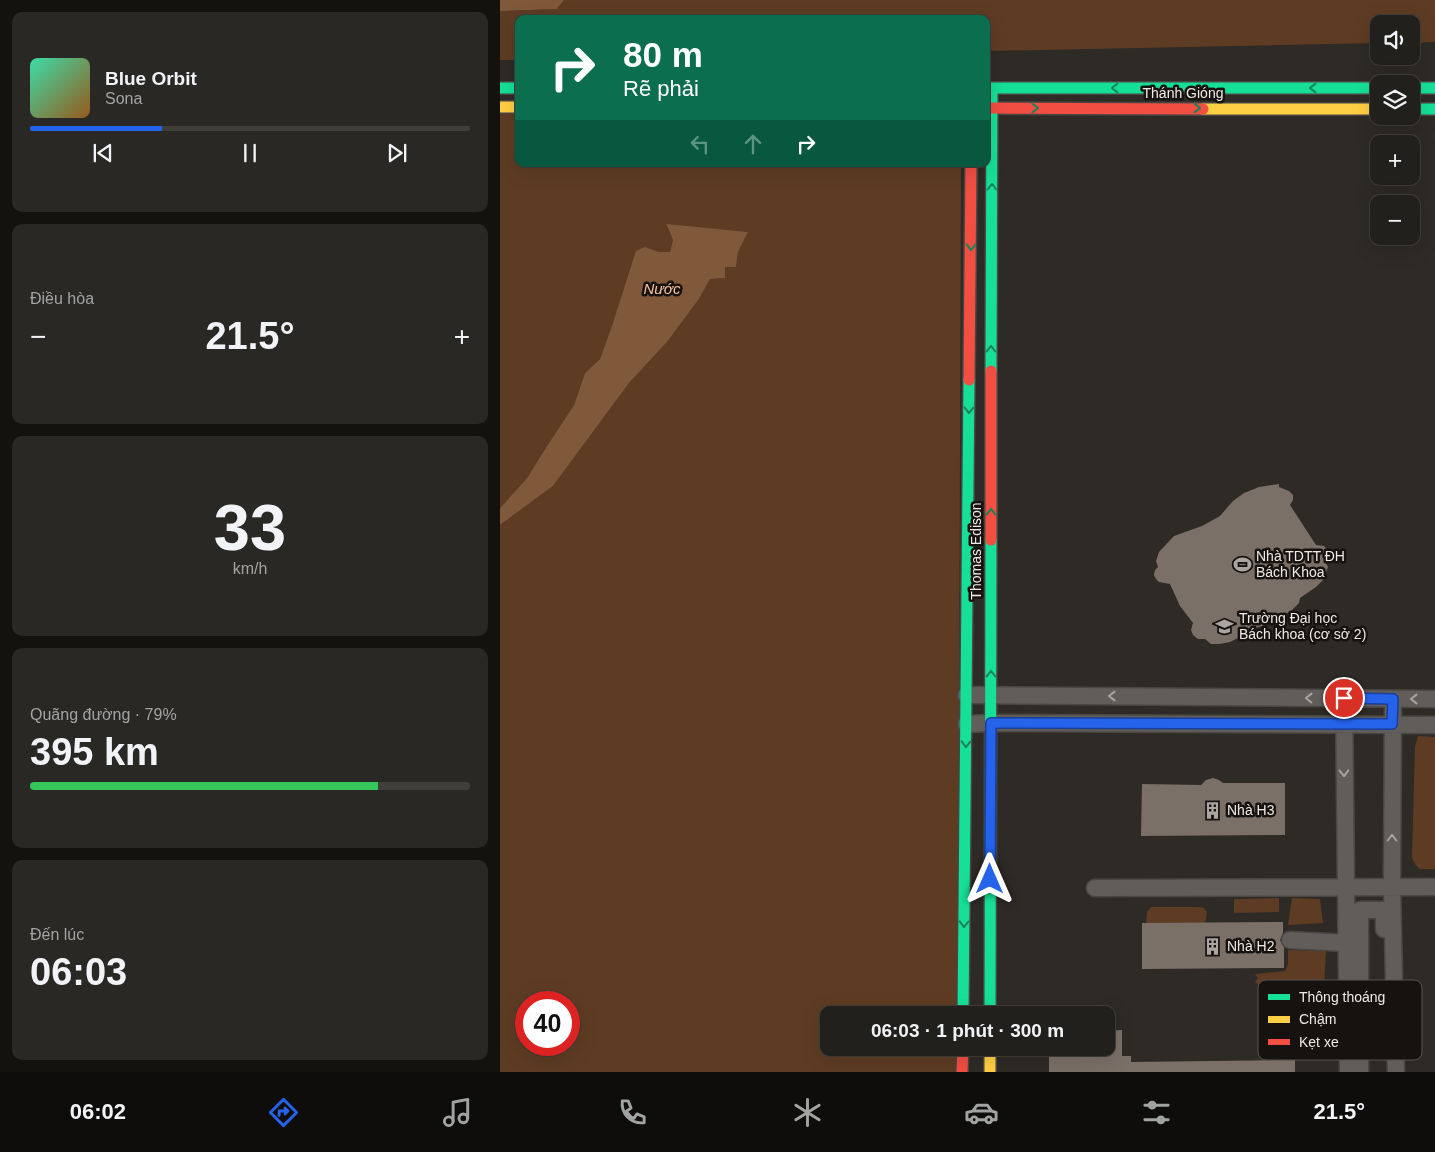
<!DOCTYPE html>
<html lang="vi">
<meta charset="utf-8">
<style>
:root{--surface:#22201c;--page:#2a2825;--text:#f1f3f6;--muted:#a2a3a3;--line:#3f3e3b;--accent:#2563eb}
body{margin:0;font-family:Helvetica,sans-serif;background:var(--page);color:var(--text);height:100vh;display:flex;flex-direction:column;font-size:19px;white-space:nowrap}
*{box-sizing:border-box;margin:0}
p{font-size:16px;color:var(--muted)}
.icon{flex:none;width:28px;height:28px;fill:none;stroke:currentColor;stroke-width:2;stroke-linecap:round;stroke-linejoin:round}
.map{position:relative;flex:1;overflow:hidden}
.drawer{display:flex;flex-direction:column;gap:12px;padding:12px;background:#13120f;width:500px}
.drawer>*{flex:none}
.hud{position:absolute;left:15px;top:15px;width:475px;height:152px;border-radius:10px;box-shadow:0 5px 20px #0002,0 0 0 1px var(--line);background:#0b6e4f;color:#fff;overflow:hidden}
.tools{position:absolute;left:870px;top:15px;display:grid;gap:10px}
.tools a{display:grid;place-items:center;width:50px;height:50px;border-radius:10px;background:var(--surface);box-shadow:0 5px 20px #0002,0 0 0 1px var(--line);font-size:25px}
.speed{position:absolute;left:15px;top:991px;display:flex;gap:10px;font-size:25px;font-weight:700;text-align:center}
.speed>*{display:grid;place-content:center;width:65px;height:65px;border-radius:50%;background:var(--surface);box-shadow:0 5px 20px #0002,0 0 0 1px var(--line);line-height:1}
.speed .limit{border:8px solid #d22;background:#fff;color:#111}
.pin{position:absolute;display:grid;place-items:center;width:42px;height:42px;color:#fff;margin:-21px;border:2px solid #fff;border-radius:50%;box-shadow:0 1px 5px #0007}
.me{position:absolute;width:55px;margin:-28px;rotate:0deg;stroke-linejoin:round;filter:drop-shadow(0 0 4px #0008)}
.turn{display:flex;align-items:center;gap:18px;height:105px;padding:0 25px;font-size:22px}
.turn .icon{width:65px;height:65px;stroke-width:2.5}
.turn b{display:block;font-size:35px;line-height:42px}
.lanes{display:flex;align-items:center;height:48px;padding:0 25px;background:#0003;justify-content:center;gap:25px;direction:ltr}
.lanes .off{opacity:.35}
.big{font-size:38px;font-weight:800;line-height:1.1}
.drawer .tile{flex:1;display:flex;flex-direction:column;justify-content:center;gap:8px;min-width:0;padding:0 18px;border-radius:10px;background:var(--page)}
.drawer .dial{align-items:center;gap:0}
.dial b{font-size:65px;line-height:1}
.song{display:flex;align-items:center;gap:15px}
.cover{width:60px;height:60px;border-radius:8px;background:linear-gradient(135deg,hsl(160 70% 55%),hsl(30 70% 35%))}
.played{height:5px;border-radius:2px;background:linear-gradient(90deg,var(--accent) 30%,var(--line) 30%)}
.keys{display:flex;justify-content:space-around;direction:ltr}
.heat{display:flex;justify-content:space-between;align-items:center;font-size:28px;direction:ltr}
.charge{height:8px;border-radius:4px;background:linear-gradient(90deg,#34c759 79%,var(--line) 0)}
.trip{position:absolute;left:320px;top:1006px;width:295px;height:50px;border-radius:10px;background:var(--surface);box-shadow:0 5px 20px #0002,0 0 0 1px var(--line);font-weight:800;line-height:50px;text-align:center}
.menu{display:flex;height:80px;justify-content:space-around;align-items:center;background:#0e0d0b;color:var(--muted)}
.menu .icon{width:35px;height:35px}
.menu .on{color:var(--accent)}
.menu b{font-size:22px;color:var(--text)}
main{display:flex;flex:1;min-height:0}
.map>svg:first-child{display:block}
.green{fill:#5e3c23;fill-rule:evenodd}
.water{fill:#80583a}
.building{fill:#7b7068}
.lines{fill:none;stroke-linecap:round;stroke-linejoin:round}
.street-casing{stroke:#494643;stroke-width:19}
.fast-casing{stroke:#494643;stroke-width:14}
.slow-casing{stroke:#494643;stroke-width:14}
.jam-casing{stroke:#494643;stroke-width:14}
.street{stroke:#615d5b;stroke-width:16}
.fast{stroke:#16e098;stroke-width:11}
.slow{stroke:#ffcf43;stroke-width:11}
.jam{stroke:#f24e42;stroke-width:11}
.oneway{stroke:#16835b}
.oneway2{stroke:#a8a3a0}
.route-casing{stroke:#184099;stroke-width:12}
.route{stroke:#2563eb;stroke-width:9}
.labels{text-anchor:middle;dominant-baseline:central;stroke-width:5;stroke-linejoin:round;paint-order:stroke}
.street-label{font-size:14px;fill:#eee9e5;stroke:#161210}
.poi-label{font-size:14px;fill:#eee9e5;stroke:#161210;text-anchor:start}
.water-label{font-size:15px;font-style:italic;fill:#fac19a;stroke:#161210}
.key{fill:#161210;stroke:#575250;stroke-width:1}
.key-label{font-size:14px;fill:#eee9e5}
</style>
<main>
<section class="drawer">
<div class="tile">
<div class="song"><i class="cover"></i><div><b>Blue Orbit</b><p>Sona</p></div></div>
<div class="played"></div>
<div class="keys"><svg class="icon" aria-label="previous" viewBox="0 0 24 24"><path d="M18 5L8 12l10 7zM5 5v14"/></svg><svg class="icon" aria-label="pause" viewBox="0 0 24 24"><path d="M8 5v14M16 5v14"/></svg><svg class="icon" aria-label="next" viewBox="0 0 24 24"><path d="M6 5l10 7-10 7zM19 5v14"/></svg></div>
</div>
<div class="tile"><p>Điều hòa</p>
<div class="heat"><a>−</a><b class="big">21.5°</b><a>+</a></div>
</div>
<div class="tile dial"><b>33</b><p>km/h</p></div>
<div class="tile"><p>Quãng đường · 79%</p><b class="big">395 km</b><div class="charge"></div></div>
<div class="tile"><p>Đến lúc</p><b class="big">06:03</b></div>
</section>
<div class="map">
<svg width="935" height="1072" viewBox="0 0 935 1072">
<rect width="100%" height="100%" fill="#2e2a26"/>
<path class="green" d="M64 0H935V42L911 43V24H879V43L486 51V19H19V60H0V11L57 9Z
M0 113H19V164H461L458 1015H329V1048H458V1072H0V525L53 486 129 383 167 342 199 299 210 279 224 278 225 266 236 267 238 252 248 232 166 225 173 240 170 252H159L145 247 113 323 100 359 85 373 74 405 47 446 27 478 0 508ZM26 1002H69V1045H26Z
M918 736 935 737V869H919L915 864 912 858 915 747Z
M779 898V912L734 913V899Z
M792 898 820 899 823 923 788 925Z
M651 907H698L704 908 707 912 705 925 646 926 647 912Z
M788 950 826 951 824 987 761 986 755 982 758 978 755 974 785 971 788 964Z"/>
<path class="water" d="M0 0H64L57 9 0 11Z
M166 224 248 232 238 252 236 267H225V278L210 279 199 299 167 342 129 383 53 486 0 525V508L27 478 47 446 74 405 85 373 100 359 113 323 136 251 145 247 159 252H170L173 240Z"/>
<path class="building" d="M779 484V487L789 491 793 495V500L790 505 816 545 824 546 829 552 825 561 828 567 823 580 816 587 800 598 799 603 791 611 772 623 752 629 744 635 730 642 719 644H711L705 639H698L693 635 691 630 693 623 680 606 670 584 659 582 656 579 654 575 655 570 658 567 656 561 659 552 674 536 702 526 720 516 733 501 744 493 759 487Z
M713 778 719 780 723 783H785V835L641 836 642 784 701 785 706 780Z
M783 922V933L780 940 784 947V968L642 969V923Z
M622 1030V1056H631V1062L795 1060V1072H549V1048H606V1031Z"/>
<g class="lines">
<defs>
<path id="street" d="M466 695 935 699
M844 698 848 1072
M893 699 892 887 896 1072
M466 724 491 723 935 725
M595 888 935 887
M790 940 846 943
M860 1014H885
M860 1072V910H884V929"/>
<path id="fast" d="M0 88H19
M486 88H879
M911 88H935
M911 109H935
M491 371 492 88
M463 1015 469 380
M490 1015 491 540"/>
<path id="slow" d="M0 107H19
M703 109H879
M490 1048V1072"/>
<path id="jam" d="M486 108 703 109
M469 380 471 164
M491 540V371
M462 1072 463 1048"/>
</defs>
<use href="#street" class="street-casing"/>
<use href="#fast" class="fast-casing"/>
<use href="#slow" class="slow-casing"/>
<use href="#jam" class="jam-casing"/>
<use href="#street" class="street"/>
<use href="#fast" class="fast"/>
<use href="#slow" class="slow"/>
<use href="#jam" class="jam"/>
</g>
<defs><path id="oneway-chevron" d="M-2-3.5L2.5 0L-2 3.5" fill="none" stroke-width="1.6" stroke-linecap="round" stroke-linejoin="round" transform="scale(1.25)"/></defs>
<g class="oneway">
<use href="#oneway-chevron" transform="translate(615 88) rotate(180)"/>
<use href="#oneway-chevron" transform="translate(813 88) rotate(180)"/>
<use href="#oneway-chevron" transform="translate(535 108)"/>
<use href="#oneway-chevron" transform="translate(697 108)"/>
<use href="#oneway-chevron" transform="translate(492 187) rotate(-90)"/>
<use href="#oneway-chevron" transform="translate(471 247) rotate(91)"/>
<use href="#oneway-chevron" transform="translate(491 349) rotate(-90)"/>
<use href="#oneway-chevron" transform="translate(469 410) rotate(91)"/>
<use href="#oneway-chevron" transform="translate(491 512) rotate(-90)"/>
<use href="#oneway-chevron" transform="translate(491 674) rotate(-90)"/>
<use href="#oneway-chevron" transform="translate(466 744) rotate(91)"/>
<use href="#oneway-chevron" transform="translate(464 924) rotate(91)"/>
</g>
<g class="oneway2">
<use href="#oneway-chevron" transform="translate(612 696) rotate(-180)"/>
<use href="#oneway-chevron" transform="translate(809 698) rotate(-179)"/>
<use href="#oneway-chevron" transform="translate(914 699) rotate(-180)"/>
<use href="#oneway-chevron" transform="translate(844 773) rotate(89)"/>
<use href="#oneway-chevron" transform="translate(892 838) rotate(-90)"/>
</g>
<g class="lines">
<defs>
<path id="route" d="M490 879 491 723 892 724 893 699 844 698"/>
</defs>
<use href="#route" class="route-casing"/>
<use href="#route" class="route"/>
</g>
<defs>
<symbol id="stadium-bare" viewBox="-9 -9 18 18"><path d="M0-5a6.5 5 0 1 0 0 10a6.5 5 0 1 0 0-10ZM-3.5-1.8h7v3.6h-7Z" fill="#aba6a2" stroke="#161210" stroke-width="2.5" paint-order="stroke"/></symbol>
<symbol id="university-bare" viewBox="-9 -9 18 18"><path d="M0-5L7-2L0 1L-7-2ZM-4 1L0 2.5L4 1V4Q0 6-4 4Z" fill="#aba6a2" stroke="#161210" stroke-width="2.5" paint-order="stroke"/></symbol>
<symbol id="building-bare" viewBox="-9 -9 18 18"><path d="M-4-6H4V6H1V3H-1V6H-4ZM-2.5-4.3h1.7v1.8h-1.7ZM.8-4.3h1.7v1.8H.8ZM-2.5-1h1.7V.8h-1.7ZM.8-1h1.7V.8H.8Z" fill="#aba6a2" stroke="#161210" stroke-width="2.5" paint-order="stroke"/></symbol>
</defs>
<g fill-rule="evenodd">
<use href="#stadium-bare" x="730" y="552" width="25" height="25"/>
<use href="#university-bare" x="712" y="614" width="25" height="25"/>
<use href="#building-bare" x="700" y="798" width="25" height="25"/>
<use href="#building-bare" x="700" y="934" width="25" height="25"/>
</g>
<g class="labels">
<g class="street-label">
<text x="683" y="93">Thánh Gióng</text>
<text transform="translate(476 551) rotate(-90)">Thomas Edison</text>
</g>
<g class="poi-label">
<text x="756" y="556">Nhà TDTT ĐH<tspan x="756" dy="16">Bách Khoa</tspan></text>
<text x="739" y="618">Trường Đại học<tspan x="739" dy="16">Bách khoa (cơ sở 2)</tspan></text>
<text x="727" y="810">Nhà H3</text>
<text x="727" y="946">Nhà H2</text>
</g>
<g class="water-label">
<text x="162" y="288">Nước</text>
</g>
</g>
<rect x="758" y="980" width="164" height="80" rx="8" class="key"/>
<rect x="768" y="994" width="22" height="6" fill="#16e098"/>
<rect x="768" y="1016" width="22" height="7" fill="#ffcf43"/>
<rect x="768" y="1039" width="22" height="6" fill="#f24e42"/>
<g class="key-label">
<text x="799" y="1002">Thông thoáng</text>
<text x="799" y="1024">Chậm</text>
<text x="799" y="1047">Kẹt xe</text>
</g>
</svg>
<div class="tools">
<a><svg class="icon" aria-label="sound" viewBox="0 0 24 24"><path d="M4 9h4l5-4v14l-5-4H4zM17 9q2 3 0 6"/></svg></a>
<a><svg class="icon" aria-label="layers" viewBox="0 0 24 24"><path d="M12 4l9 5-9 5-9-5zM3 14l9 5 9-5"/></svg></a>
<a>+</a>
<a>−</a>
</div>
<div class="speed"><div class="limit">40</div></div>
<div class="pin" style="left:844px;top:698px;background:#d93025"><svg class="icon" aria-label="arrive" viewBox="0 0 24 24"><path d="M6 21V4h12l-3 4 3 4H6"/></svg></div>
<svg class="me" style="left:490px;top:879px" viewBox="-20 -20 40 40"><path d="M0-17L14 15 0 8-14 15z" fill="#2563eb" stroke="#fff" stroke-width="4"/></svg>
<div class="trip">06:03 · 1 phút · 300 m</div>
<div class="hud">
<div class="turn"><svg class="icon" aria-label="right" viewBox="0 0 24 24"><path d="M7 20v-9h11M14 6l5 5-5 5"/></svg><div><b>80 m</b>Rẽ phải</div></div>
<div class="lanes"><svg class="icon off" aria-label="left" viewBox="0 0 24 24"><path d="M17 20v-9H6M10 6l-5 5 5 5"/></svg><svg class="icon off" aria-label="ahead" viewBox="0 0 24 24"><path d="M12 20V5M6 11l6-6 6 6"/></svg><svg class="icon" aria-label="right" viewBox="0 0 24 24"><path d="M7 20v-9h11M14 6l5 5-5 5"/></svg></div>
</div>
</div>
</main>
<nav class="menu">
<b>06:02</b>
<svg class="icon on" aria-label="directions" viewBox="0 0 24 24"><path d="M12 3l9 9-9 9-9-9zM9 14v-3h6M13 9l2 2-2 2"/></svg>
<svg class="icon" aria-label="music" viewBox="0 0 24 24"><path d="M9 18V5l10-2v13"/><circle cx="6" cy="18" r="3"/><circle cx="16" cy="16" r="3"/></svg>
<svg class="icon" aria-label="phone" viewBox="0 0 24 24"><path d="M5 4h4l2 5-3 2q2 4 5 5l2-3 5 2v4C11 20 4 13 5 4z"/></svg>
<svg class="icon" aria-label="climate" viewBox="0 0 24 24"><path d="M12 3v18M4 7l16 10M4 17L20 7"/></svg>
<svg class="icon" aria-label="car" viewBox="0 0 24 24"><path d="M5 17H2v-5l4-1 3-4h7l3 4 3 1v5h-3M9 17h6M6 11h13"/><circle cx="7" cy="17" r="2"/><circle cx="17" cy="17" r="2"/></svg>
<svg class="icon" aria-label="filters" viewBox="0 0 24 24"><path d="M4 7h16M4 17h16"/><circle cx="9" cy="7" r="2"/><circle cx="15" cy="17" r="2"/></svg>
<b>21.5°</b>
</nav>
